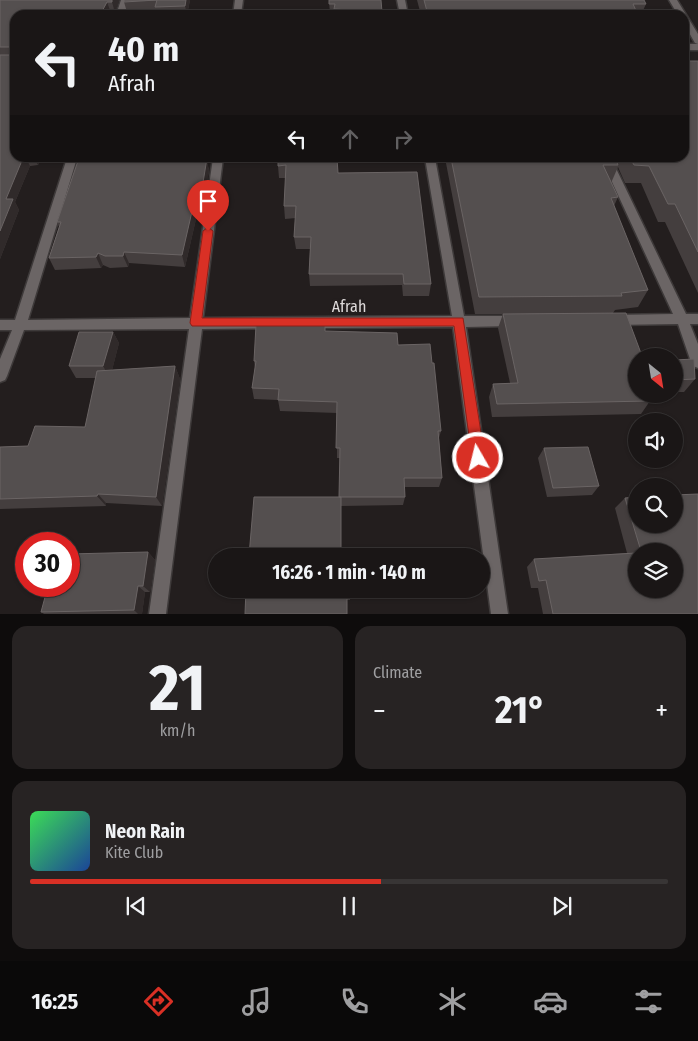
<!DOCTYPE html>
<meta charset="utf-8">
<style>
:root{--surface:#1a1616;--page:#272323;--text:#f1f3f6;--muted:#9f9fa1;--line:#383535;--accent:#d93025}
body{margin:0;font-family:"Fira Sans Condensed",sans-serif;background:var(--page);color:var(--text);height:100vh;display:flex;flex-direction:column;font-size:19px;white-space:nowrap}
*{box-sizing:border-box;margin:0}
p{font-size:16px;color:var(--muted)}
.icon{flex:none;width:28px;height:28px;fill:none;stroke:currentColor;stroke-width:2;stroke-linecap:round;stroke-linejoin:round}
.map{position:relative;height:614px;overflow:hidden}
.drawer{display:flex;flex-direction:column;gap:12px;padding:12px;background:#0e0c0c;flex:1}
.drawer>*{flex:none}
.banner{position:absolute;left:10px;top:10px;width:679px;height:152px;border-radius:15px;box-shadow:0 1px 4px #0004,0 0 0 1px var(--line);background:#1a1616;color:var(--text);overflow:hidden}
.needle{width:32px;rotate:150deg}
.tools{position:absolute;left:628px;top:348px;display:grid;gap:10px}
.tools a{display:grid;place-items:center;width:55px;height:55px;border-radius:50%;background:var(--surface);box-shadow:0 1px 4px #0004,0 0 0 1px var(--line);font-size:25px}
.speed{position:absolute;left:15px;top:532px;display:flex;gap:10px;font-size:25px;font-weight:700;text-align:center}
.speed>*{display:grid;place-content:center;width:65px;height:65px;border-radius:50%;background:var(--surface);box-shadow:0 1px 4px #0004,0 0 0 1px var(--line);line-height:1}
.speed .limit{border:8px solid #d22;background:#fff;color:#111}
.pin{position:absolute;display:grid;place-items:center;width:42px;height:42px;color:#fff;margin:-51px -21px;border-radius:50% 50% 50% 0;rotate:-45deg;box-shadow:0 0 5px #0007}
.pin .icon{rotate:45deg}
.me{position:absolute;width:55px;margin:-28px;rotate:352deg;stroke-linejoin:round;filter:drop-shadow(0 0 4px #0008)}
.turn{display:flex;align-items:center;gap:18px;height:105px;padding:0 15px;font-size:22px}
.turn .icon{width:65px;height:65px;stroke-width:2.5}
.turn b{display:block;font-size:35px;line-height:42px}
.lanes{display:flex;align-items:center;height:48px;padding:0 15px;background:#0003;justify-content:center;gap:25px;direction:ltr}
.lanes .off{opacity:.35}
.big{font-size:38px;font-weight:700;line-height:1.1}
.drawer .tile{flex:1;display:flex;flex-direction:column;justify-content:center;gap:8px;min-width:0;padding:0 18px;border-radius:15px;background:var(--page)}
.drawer .dial{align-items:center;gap:0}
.dial b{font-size:65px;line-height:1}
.song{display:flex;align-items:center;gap:15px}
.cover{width:60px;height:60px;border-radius:8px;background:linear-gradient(135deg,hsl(130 70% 55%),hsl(220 70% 35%))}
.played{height:5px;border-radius:2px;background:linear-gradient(90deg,var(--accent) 55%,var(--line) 55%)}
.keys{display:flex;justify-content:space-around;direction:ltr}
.heat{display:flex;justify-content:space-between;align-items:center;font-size:28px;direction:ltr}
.drawer .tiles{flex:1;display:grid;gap:12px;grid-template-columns:1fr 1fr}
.tile:last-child{grid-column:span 2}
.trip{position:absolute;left:208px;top:548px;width:282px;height:50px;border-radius:25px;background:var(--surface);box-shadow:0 1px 4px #0004,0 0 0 1px var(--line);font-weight:700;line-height:50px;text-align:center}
.dock{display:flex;height:80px;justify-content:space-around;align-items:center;background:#0a0909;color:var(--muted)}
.dock .icon{width:35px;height:35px}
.dock .on{color:var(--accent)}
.dock b{font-size:22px;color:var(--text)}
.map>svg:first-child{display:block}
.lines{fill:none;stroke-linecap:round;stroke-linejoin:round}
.minor-casing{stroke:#3e3a3a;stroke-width:3}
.minor{fill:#6b6565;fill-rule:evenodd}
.wall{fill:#443e3e;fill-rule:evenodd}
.shaded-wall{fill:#302a2a}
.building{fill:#544f4f;stroke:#6a6464}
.route{fill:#d93025;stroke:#8d1f18}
.labels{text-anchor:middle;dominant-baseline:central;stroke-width:5;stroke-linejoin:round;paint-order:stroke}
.street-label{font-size:16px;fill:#dedada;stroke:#231e1e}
</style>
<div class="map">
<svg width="698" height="614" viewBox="0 0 698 614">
<rect width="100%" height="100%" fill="#231e1e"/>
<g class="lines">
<defs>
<path id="minor" d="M121 0H129L124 15H116Z
M235 0H243L241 15H233Z
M397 0H405L408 15H400Z
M669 0H677L698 34V44L695 43 684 24V15H678Z
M684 44H698V50H684Z
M67 158H77L28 320 190 318 213 158H223L203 318 452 316 425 158H435L464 316H516L520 317 522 321 520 325 516 326 466 327 508 614H491L453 327 202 329 166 614H149L189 329 24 330 7 376 5 380 0 382V359L12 330H0V320H15Z
M601 158H611L686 314H698V324H690L698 344V368L693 366 691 362 678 324 613 325 609 324 607 320 609 316 613 315 673 314Z"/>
</defs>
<use href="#minor" class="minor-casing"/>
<use href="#minor" class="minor"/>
</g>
<path class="wall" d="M0 0H119L115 13H111L15 158H42L38 165 30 166 15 202 19 210 0 259Z
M124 0H190L187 15H157L156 11 127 12 124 2Z
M329 0 382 12 381 15H330Z
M417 0H644L646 4 641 15H421Z
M698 61V293L665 222H658L641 183H625L618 167 611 183 618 197 614 206 648 290 638 307 615 310 613 313 636 394 650 401 641 414 492 417 489 397 493 384 510 383 498 328 503 314H475L445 158H684Z
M79 158H208L207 162 209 170 202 219H196L185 267 129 263 128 267 110 268 103 265 101 268 55 270 49 258 59 227 57 222Z
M278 158 338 173 431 284 429 296H403L402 285 310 286 309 274 310 249H296L294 237 296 218 285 219 284 206 286 178H279L278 166Z
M325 331 398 345 441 431 439 438 442 478 439 487H404L405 497 403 505 341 506 249 556 339 497 340 458H337V413L280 411 278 400 254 399 252 388 255 368 254 361Z
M113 332 119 343 112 370 175 366 180 379 162 506 106 503V506L0 509V447L28 446 85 427 96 378H76L69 366Z
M674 360 695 379 684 392H674Z
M544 448 599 486 592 495 547 497 538 458Z
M698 494V614H543L538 588H531L527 567 534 559 627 553 615 508 625 498 636 497V524H674V495ZM636 551H674V589H636Z
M148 552 155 560 150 592H145L142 614H44L41 612Z
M246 589H350V600H347Z"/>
<path class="shaded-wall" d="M112 0H119L115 13 112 2Z
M186 0H190L187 15 185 6Z
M107 2 111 13 109 15H100Z
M23 158H26L30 166 15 202 19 210 0 259V231L6 199Z
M34 158H42L38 165Z
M203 158H208L207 162 209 170 202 219 199 207Z
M193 207 196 219 185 267 182 255Z
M124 252 129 263 128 267 123 256Z
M98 253 103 265 101 268 96 257Z
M113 332 119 343 110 378 103 366Z
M175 366 180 379 162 506 156 497Z
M98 494 106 503V506L97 496Z
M148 552 155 560 150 592 143 586Z
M138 586 145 592 142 614H138L134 610Z"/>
<path class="building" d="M0 0H112V2H107L100 15H15V158H23L6 199H13L0 231V55H11V47H0Z
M124 0H186L185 6 155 7 157 0 124 2Z
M329 0H381L382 12 334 9 335 4H329Z
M424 0H644L646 4H633L638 15H428Z
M684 61H698V252L675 204H668L649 166 634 165 630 158H684Z
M79 158H207L199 207H193L182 255 124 252 123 256H105L98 253 96 257 49 258 61 222H57Z
M278 158H337L338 173 417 172 431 284H404L403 274H309L311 237H294L296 206H284L286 165 278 166Z
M451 158H615L618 165H603L618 197 611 198 648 290 621 293 622 296 479 297Z
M626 313 642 356H636V394H648L650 401 497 404 493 384 518 383 503 314Z
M325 322V331L397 333 398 345 430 344 432 363H434L441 431H438L442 478H404L405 497H339L340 448H336L337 402 278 400 279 389 252 388 256 361H254L256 325Z
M79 332H113L103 366H69Z
M694 359 695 379 674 380V360Z
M175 366 156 497 98 494 97 496 0 499V447L28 446 35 426 85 427 97 371Z
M588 447 599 486 553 488 544 448Z
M698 494V614H553L546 580 539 581 534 559 636 553V589H674V551H641L625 498 636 497V524H674V495Z
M254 497H341V551H350V556H249Z
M148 552 143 586H138L134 610 41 612 48 586H69V554Z
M246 589H350V593H347V614H245Z"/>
<path class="route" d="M208 227 213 231 202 318H463L485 458 483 462 478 464 474 462 472 458 454 326H192L190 323 203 231Z"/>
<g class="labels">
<g class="street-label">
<text x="349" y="306">Afrah</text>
</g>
</g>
</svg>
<div class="tools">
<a><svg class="needle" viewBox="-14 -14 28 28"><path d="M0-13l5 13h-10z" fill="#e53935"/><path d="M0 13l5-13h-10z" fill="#9f9fa1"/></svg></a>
<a><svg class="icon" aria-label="sound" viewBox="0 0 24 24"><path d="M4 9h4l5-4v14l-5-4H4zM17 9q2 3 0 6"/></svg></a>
<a><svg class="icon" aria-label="search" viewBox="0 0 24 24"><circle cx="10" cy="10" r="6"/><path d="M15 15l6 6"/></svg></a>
<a><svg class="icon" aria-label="layers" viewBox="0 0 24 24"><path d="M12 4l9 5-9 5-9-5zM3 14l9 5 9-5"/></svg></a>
</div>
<div class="speed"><div class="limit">30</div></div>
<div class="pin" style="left:208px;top:231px;background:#d93025"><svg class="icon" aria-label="arrive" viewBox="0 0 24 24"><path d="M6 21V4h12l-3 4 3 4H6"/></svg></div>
<svg class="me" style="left:478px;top:458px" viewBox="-20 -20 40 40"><circle r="17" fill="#d93025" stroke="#fff" stroke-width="3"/><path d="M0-11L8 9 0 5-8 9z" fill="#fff"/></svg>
<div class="trip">16:26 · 1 min · 140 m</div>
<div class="banner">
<div class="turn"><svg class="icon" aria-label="left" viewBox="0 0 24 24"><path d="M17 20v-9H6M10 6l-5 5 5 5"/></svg><div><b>40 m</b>Afrah</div></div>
<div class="lanes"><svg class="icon" aria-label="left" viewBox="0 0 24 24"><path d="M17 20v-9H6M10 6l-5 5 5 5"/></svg><svg class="icon off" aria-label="ahead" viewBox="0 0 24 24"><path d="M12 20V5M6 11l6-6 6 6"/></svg><svg class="icon off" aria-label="right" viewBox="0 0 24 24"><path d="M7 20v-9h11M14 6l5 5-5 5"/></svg></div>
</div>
</div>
<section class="drawer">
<div class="tiles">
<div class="tile dial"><b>21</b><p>km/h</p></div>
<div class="tile"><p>Climate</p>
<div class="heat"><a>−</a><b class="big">21°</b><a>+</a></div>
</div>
<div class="tile">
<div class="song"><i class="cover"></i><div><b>Neon Rain</b><p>Kite Club</p></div></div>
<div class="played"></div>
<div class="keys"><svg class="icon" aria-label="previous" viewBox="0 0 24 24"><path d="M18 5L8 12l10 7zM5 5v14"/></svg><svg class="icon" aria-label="pause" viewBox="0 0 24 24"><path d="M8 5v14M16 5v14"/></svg><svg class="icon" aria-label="next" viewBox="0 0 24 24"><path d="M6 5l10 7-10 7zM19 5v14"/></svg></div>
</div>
</div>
</section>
<nav class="dock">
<b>16:25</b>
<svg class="icon on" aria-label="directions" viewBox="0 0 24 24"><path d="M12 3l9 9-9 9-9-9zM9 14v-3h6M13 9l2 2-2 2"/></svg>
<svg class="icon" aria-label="music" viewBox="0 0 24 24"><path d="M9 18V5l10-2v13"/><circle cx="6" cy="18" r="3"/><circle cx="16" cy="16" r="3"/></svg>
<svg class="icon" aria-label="phone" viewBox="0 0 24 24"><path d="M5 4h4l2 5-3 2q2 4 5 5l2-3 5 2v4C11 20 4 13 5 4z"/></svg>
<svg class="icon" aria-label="climate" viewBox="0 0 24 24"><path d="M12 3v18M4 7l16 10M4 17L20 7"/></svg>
<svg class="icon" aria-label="car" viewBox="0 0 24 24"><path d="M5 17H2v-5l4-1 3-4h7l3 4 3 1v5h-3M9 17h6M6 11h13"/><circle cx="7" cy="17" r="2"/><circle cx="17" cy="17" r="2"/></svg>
<svg class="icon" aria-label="filters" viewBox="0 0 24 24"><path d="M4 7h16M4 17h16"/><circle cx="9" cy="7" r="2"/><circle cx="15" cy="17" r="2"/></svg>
</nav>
